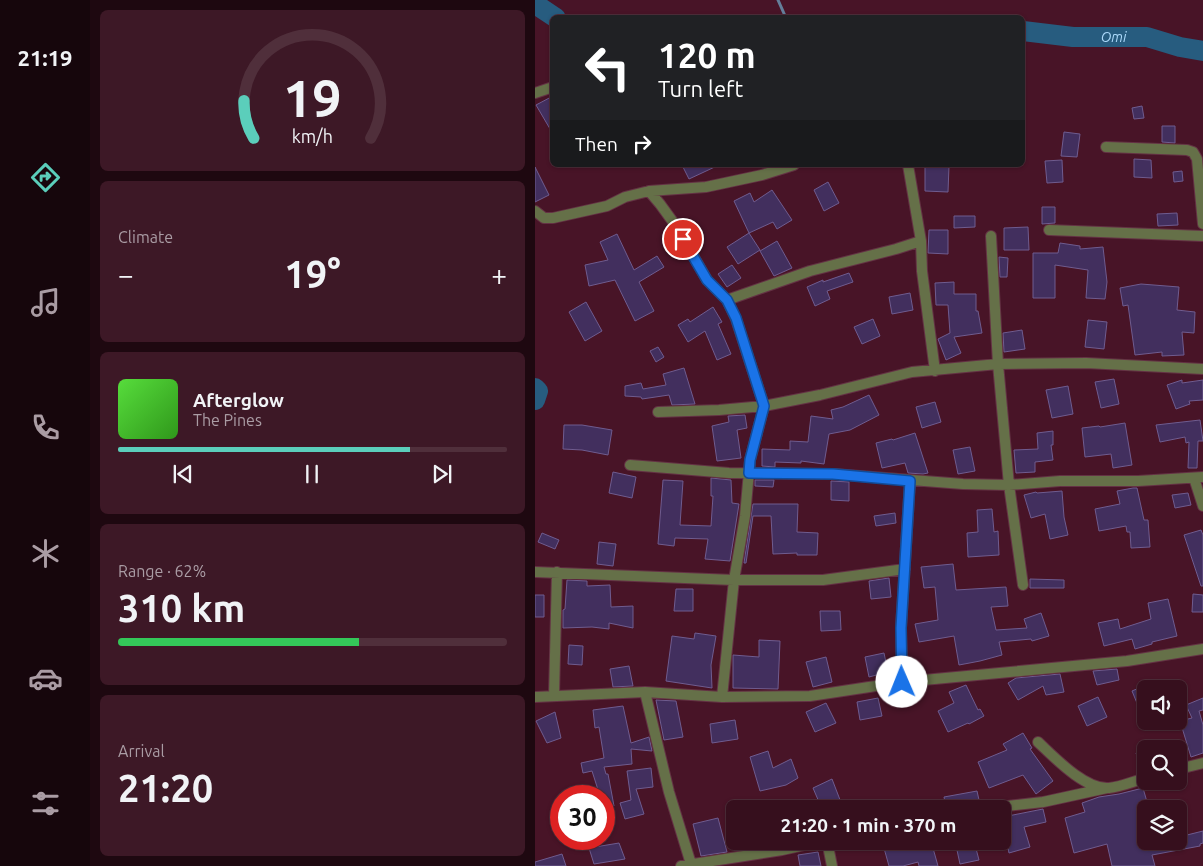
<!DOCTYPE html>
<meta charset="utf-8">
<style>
:root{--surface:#360f1d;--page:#3d1826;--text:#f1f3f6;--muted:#aa9ca4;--line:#502f3b;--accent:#5bcebb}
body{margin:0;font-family:Ubuntu,sans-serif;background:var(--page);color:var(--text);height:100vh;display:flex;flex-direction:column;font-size:19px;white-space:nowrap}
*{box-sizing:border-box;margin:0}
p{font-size:16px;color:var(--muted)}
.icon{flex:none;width:28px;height:28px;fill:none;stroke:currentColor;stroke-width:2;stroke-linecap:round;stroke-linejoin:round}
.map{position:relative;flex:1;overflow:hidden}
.sheet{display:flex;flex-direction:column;gap:10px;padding:10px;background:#1e0810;width:445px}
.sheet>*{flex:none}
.guide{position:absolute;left:15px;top:15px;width:475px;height:152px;border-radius:8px;box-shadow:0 1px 4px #0004,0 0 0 1px var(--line);background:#202124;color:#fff;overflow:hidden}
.fabs{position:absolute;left:602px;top:680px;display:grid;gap:10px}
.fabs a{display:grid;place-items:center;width:50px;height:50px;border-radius:8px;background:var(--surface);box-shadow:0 1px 4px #0004,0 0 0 1px var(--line);font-size:25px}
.speed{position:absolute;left:15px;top:785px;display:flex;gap:10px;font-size:25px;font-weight:700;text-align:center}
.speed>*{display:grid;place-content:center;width:65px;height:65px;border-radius:50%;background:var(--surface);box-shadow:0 1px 4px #0004,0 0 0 1px var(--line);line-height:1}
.speed .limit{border:8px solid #d22;background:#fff;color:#111}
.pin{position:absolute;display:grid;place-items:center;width:42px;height:42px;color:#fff;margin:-21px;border:2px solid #fff;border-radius:50%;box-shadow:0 1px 5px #0007}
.me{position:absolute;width:55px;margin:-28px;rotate:359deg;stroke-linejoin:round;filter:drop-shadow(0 0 4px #0008)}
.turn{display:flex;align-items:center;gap:18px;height:105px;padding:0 25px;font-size:22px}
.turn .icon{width:65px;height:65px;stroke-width:2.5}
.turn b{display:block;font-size:35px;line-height:42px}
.then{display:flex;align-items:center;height:48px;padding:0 25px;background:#0003;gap:10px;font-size:19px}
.big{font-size:38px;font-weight:600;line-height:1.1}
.sheet .card{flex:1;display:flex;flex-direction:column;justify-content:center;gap:8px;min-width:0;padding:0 18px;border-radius:8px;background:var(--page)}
.sheet .dial{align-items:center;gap:0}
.dial svg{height:130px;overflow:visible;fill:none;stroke:var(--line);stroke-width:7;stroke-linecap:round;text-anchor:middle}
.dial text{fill:var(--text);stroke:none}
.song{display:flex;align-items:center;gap:15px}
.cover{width:60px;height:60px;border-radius:8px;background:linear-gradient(135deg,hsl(110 70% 55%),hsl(110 70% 35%))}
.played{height:5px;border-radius:2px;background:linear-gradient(90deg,var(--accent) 75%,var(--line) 75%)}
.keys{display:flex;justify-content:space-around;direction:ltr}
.heat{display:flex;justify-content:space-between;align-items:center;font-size:28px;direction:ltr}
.charge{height:8px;border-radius:4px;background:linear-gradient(90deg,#34c759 62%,var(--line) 0)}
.trip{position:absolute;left:191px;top:800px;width:285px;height:50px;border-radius:8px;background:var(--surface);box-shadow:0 1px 4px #0004,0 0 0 1px var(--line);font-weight:600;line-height:50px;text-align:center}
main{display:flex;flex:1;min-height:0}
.tabs{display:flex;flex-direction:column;width:90px;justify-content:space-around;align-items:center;background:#16060c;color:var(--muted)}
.tabs .icon{width:35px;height:35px}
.tabs .active{color:var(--accent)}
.tabs b{font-size:22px;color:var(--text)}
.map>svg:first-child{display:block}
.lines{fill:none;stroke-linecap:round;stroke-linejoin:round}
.stream{stroke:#647f9a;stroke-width:3}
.river{stroke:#275c7f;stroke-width:20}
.building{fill:#422f5e;stroke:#6f5c8f}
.minor-casing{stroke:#643244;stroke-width:12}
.minor{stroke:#657048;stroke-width:10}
.route-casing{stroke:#114b97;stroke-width:12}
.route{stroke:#1a73e8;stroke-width:9}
.labels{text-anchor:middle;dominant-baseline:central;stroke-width:5;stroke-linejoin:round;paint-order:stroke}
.water-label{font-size:14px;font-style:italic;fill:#acd9fa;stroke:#481427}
</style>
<main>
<nav class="tabs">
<b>21:19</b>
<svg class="icon active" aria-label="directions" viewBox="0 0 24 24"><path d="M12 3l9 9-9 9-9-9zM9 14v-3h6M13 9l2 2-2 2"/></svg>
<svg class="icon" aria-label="music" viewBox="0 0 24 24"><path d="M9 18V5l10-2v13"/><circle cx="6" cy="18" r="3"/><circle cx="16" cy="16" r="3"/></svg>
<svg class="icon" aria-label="phone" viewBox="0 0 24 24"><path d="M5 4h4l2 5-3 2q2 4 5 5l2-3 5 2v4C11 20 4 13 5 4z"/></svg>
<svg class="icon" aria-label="climate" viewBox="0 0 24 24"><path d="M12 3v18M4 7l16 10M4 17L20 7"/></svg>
<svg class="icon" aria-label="car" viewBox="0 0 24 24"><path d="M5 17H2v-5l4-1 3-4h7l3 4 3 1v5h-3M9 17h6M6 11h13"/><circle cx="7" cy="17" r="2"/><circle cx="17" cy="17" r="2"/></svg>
<svg class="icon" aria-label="filters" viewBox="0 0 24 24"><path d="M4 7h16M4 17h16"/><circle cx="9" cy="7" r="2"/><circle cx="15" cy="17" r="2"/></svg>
</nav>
<section class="sheet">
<div class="card dial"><svg viewBox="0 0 100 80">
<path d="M14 69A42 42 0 1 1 86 69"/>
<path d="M14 69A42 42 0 0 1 8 46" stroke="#5bcebb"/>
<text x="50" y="56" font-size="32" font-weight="700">19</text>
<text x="50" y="72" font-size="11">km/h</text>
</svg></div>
<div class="card"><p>Climate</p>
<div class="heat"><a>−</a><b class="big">19°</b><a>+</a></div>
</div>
<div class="card">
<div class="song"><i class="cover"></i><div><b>Afterglow</b><p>The Pines</p></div></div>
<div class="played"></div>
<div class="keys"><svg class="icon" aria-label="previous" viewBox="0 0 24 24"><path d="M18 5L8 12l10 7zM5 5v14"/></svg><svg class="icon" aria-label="pause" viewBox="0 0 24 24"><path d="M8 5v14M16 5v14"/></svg><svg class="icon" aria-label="next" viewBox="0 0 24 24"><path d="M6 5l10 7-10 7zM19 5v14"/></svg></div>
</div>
<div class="card"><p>Range · 62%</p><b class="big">310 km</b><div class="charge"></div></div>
<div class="card"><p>Arrival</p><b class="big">21:20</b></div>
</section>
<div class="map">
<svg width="668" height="866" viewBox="0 0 668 866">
<rect width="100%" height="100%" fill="#481427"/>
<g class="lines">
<path class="stream" d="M243 0 251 18"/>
<g class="river">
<path d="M0 4 21 18"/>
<path id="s1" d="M488 31 538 37H612L645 47 668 51"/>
<path d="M0 388 3 391 0 400"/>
</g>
</g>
<path class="building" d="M18 96V134L1 105Z
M607 106 609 118 599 119 597 108Z
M627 126H640V143L627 142Z
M529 132 545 134 542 157 526 156Z
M599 159 616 160 617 178 599 177Z
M527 160 528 182 512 183 510 161Z
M147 165H184L154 179Z
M390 166H414L413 192 390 191Z
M0 167 14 195 0 202Z
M647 171 648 181 639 182 638 172Z
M293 182 304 203 289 211 279 190Z
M237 190 257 220 242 229 238 222 214 233 199 201 215 193 219 202Z
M507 207H520V223L507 224Z
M642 213 643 225 623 226 622 214Z
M419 216H440V227L419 228Z
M493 227 494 250H469V228Z
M394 230H413V254L393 253Z
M214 233 225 250 203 264 192 247Z
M82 234 99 270 122 256 129 267 104 282 119 311 100 321 80 280 54 286 50 265 73 260 65 242Z
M242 241 257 268 239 276 225 251Z
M525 243 545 246V249L568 247 572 282 570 299 551 298 553 270 520 265V298H498V253H523Z
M464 257 473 258 472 277H465Z
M197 265 206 278 192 287 183 274Z
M314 273 318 282 292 291 295 299 280 306 272 287 288 280V282Z
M419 282V294H441V311H443L447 333 419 337 426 353 411 360 403 339 415 333 413 305H401L400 283Z
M606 284 644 287 642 310 660 312 659 333 647 332 649 355 627 356V352L600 355 593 305 588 306 585 288Z
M375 293 378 310 357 314 354 297Z
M51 302 67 331 50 341 34 312Z
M178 307 187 322 183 324 196 354 182 360 170 331 153 342 143 325 153 319 155 322Z
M338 319 345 336 327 344 319 327Z
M553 320 572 322 569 349 550 347Z
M487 330 490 349 469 352 468 333Z
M123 347 129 357 121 362 115 351Z
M149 368 160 404 137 405 134 395 107 399 106 397 90 396V386L106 383 108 389 131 385 128 374Z
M579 379 584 404 566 408 560 382Z
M647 380V383L668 380V400L654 401 655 404 641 409 632 385Z
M533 386 538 414 517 418 511 390Z
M334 395 344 415 315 430 294 434 289 464 266 461V463L240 462V467L227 466V449L255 450V441L273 442 276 416 298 419 296 410 308 407Z
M400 402 406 422 387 428 381 407Z
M210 415 212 428 202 430 206 458 182 461 177 426 194 422 193 416Z
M665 420 668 441H663L662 468H653L654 442 651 443 650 437 625 442 621 425Z
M590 423 597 465 578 468 576 454 550 457 547 428 564 426 565 427Z
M29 425H47L77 430 73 455 47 450 28 449Z
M518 431V445H516L518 460 500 462V472L481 473 479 450 503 449 502 433Z
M380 433 393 473 388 474 373 473 370 463 347 468 341 443 357 439 358 440Z
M435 447 440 471 423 474 418 450Z
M78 472 101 477 97 498 74 493Z
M176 478 196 480 197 503 204 504 195 561 170 559 173 539 140 538 139 546 123 544 128 480 148 481 145 525 176 526 178 496H176Z
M220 480H239L238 487 220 486Z
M296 481 314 482V501L296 500Z
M598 488H602L609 520H613L615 547 596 548 595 532H592L591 526 564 531 560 509 585 504 582 491Z
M527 491 529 517 533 535 515 539 510 514 496 518 489 495 501 492 502 493Z
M653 493 656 505 640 508 637 495Z
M218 504H263L262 532 283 533 282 555H262V553L238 554 236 516H218L211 563H209Z
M457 509 459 532 463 531 464 555 433 557 432 533 443 532 442 510Z
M360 513 361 523 341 526 339 516Z
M666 530 668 535V586H666L649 535Z
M7 533 24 540 20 549 3 542Z
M64 542 81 544 78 566 62 564Z
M418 564 421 590 471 587 473 606 456 607 461 630 492 628 489 619 506 613 514 636 497 641 496 639 464 642 467 655 445 661 424 665 419 636 384 642 380 624 403 620 400 587 389 588 386 567Z
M354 578 356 597 336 599 334 581Z
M495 579 529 580V588H495Z
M32 580 52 581V586L75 585 76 607 98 606V628L74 623V629L57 627 28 628V610L30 609Z
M141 589H158V611H139Z
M658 594 668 595V612H657Z
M0 595H9V617H0Z
M633 599 642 636 617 642V644L600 649 597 639 569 646 563 623 583 619 585 629 616 619 613 603Z
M285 611H305L306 630 286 631Z
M160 633 181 636 176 665 177 688 131 681 137 636 159 639Z
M224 640 245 641 243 689 198 688V655L224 657Z
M34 645 48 646 47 665 33 664Z
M349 653 353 672 334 677 330 657Z
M291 657 297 682 278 687 271 662Z
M94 666 98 686 78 687 75 669Z
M582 669 584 680 562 685 558 671Z
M525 674 529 692 511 695 508 686 483 700 473 683 481 678Z
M431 685 443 710 445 709 449 716 434 724 433 723 413 732 403 711 419 703 414 692Z
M611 685V705L604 708 597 691Z
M563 697 572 717 552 726 543 706Z
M343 698 347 716 325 720 322 702Z
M668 698V710L664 711 668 725V753L656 757 645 721 657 718 651 705Z
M121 700 141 701 148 737 129 740Z
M291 703 301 723 280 732 271 712Z
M88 706 96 743 114 737 117 751 96 749 97 764 69 767 71 774H73L79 806 69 807V796H65L57 771 48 773 46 763 69 758 64 727 60 728 58 710Z
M20 712 26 738 12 743 1 721Z
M200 720 203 739 177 743 175 724Z
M488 733 497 748 495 749 518 781 501 794 488 775 454 788 443 762 472 750 468 744Z
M611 749V771L608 772 601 753Z
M233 751 238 768 256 759 263 778 251 785 225 791 215 757Z
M116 768 118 787 101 789 109 814 90 819 85 803 96 800 92 771Z
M297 779 307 805 299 809H287L278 788Z
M608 788 614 809H611V841H644V837L668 831V843L665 844V846L617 855 620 866H577L572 844 539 853 530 818 550 812 547 803 564 797 584 794Z
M442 791 444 800 411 807 409 797Z
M508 809 511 822 489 827 495 847 474 853 468 826V817Z
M183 818 192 852 166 856 158 824Z
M347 841H396L403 866H384L383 862 368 866H354Z
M420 841H439L444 860 425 864Z
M84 843 90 859 59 864 54 848Z
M283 852 286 866H265L263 855Z
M27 854 31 866H0V862Z"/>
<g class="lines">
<defs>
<path id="minor" d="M0 93 18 87
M571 147 652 150 658 152 662 159 668 224
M373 165 386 241 387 271 400 371
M114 191 171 187 227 175 259 165
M0 211 9 218H18L72 206 90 197 114 191 125 204 141 226 172 280 192 300 201 319 229 406 215 460 210 516 199 580H288L370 569
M514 230 668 236
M456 236 463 364 474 485 488 585
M192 300 275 271 361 249 386 241
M123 412 184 410 229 406 285 395 377 372 463 364 551 363 668 369
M95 465 194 473 299 474 428 484 474 485 525 481H603L668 477
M659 478 668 506
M0 572 199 580 187 697
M367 682 366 628 375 481
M110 692 134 792 156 864
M19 696 22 572
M0 697 110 692 187 697 275 696 367 682 592 661 668 649
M503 742C519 757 550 790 574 788 586 787 599 781 611 778
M644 769 668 763
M446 809 508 802 572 788
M292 841 297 866
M146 866 247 850 288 841"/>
</defs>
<use href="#minor" class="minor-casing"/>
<use href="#minor" class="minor"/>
</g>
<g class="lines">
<defs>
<path id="route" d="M148 239 172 280 192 300 201 318 229 406 215 460 214 473 298 474 375 481 366 628 367 682"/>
</defs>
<use href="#route" class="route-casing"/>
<use href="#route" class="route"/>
</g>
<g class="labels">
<g class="water-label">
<text stroke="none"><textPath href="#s1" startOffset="91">Omi</textPath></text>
</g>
</g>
</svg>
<div class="fabs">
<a><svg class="icon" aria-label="sound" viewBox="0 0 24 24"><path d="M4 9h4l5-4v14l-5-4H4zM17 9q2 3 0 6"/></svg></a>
<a><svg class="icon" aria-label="search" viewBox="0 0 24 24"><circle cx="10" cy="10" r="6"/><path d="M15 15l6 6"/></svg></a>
<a><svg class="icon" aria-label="layers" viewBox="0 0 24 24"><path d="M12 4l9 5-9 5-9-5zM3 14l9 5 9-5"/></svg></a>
</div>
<div class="speed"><div class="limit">30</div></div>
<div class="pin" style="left:148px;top:239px;background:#d93025"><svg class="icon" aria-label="arrive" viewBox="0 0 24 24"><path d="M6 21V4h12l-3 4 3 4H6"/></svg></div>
<svg class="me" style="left:367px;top:682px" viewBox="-20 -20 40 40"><circle r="19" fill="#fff"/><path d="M0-13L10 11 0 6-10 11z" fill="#1a73e8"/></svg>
<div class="trip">21:20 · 1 min · 370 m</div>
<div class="guide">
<div class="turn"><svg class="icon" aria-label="left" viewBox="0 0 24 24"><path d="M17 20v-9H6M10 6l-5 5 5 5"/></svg><div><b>120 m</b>Turn left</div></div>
<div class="then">Then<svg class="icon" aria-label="right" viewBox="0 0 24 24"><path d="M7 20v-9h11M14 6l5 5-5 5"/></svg></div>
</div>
</div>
</main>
